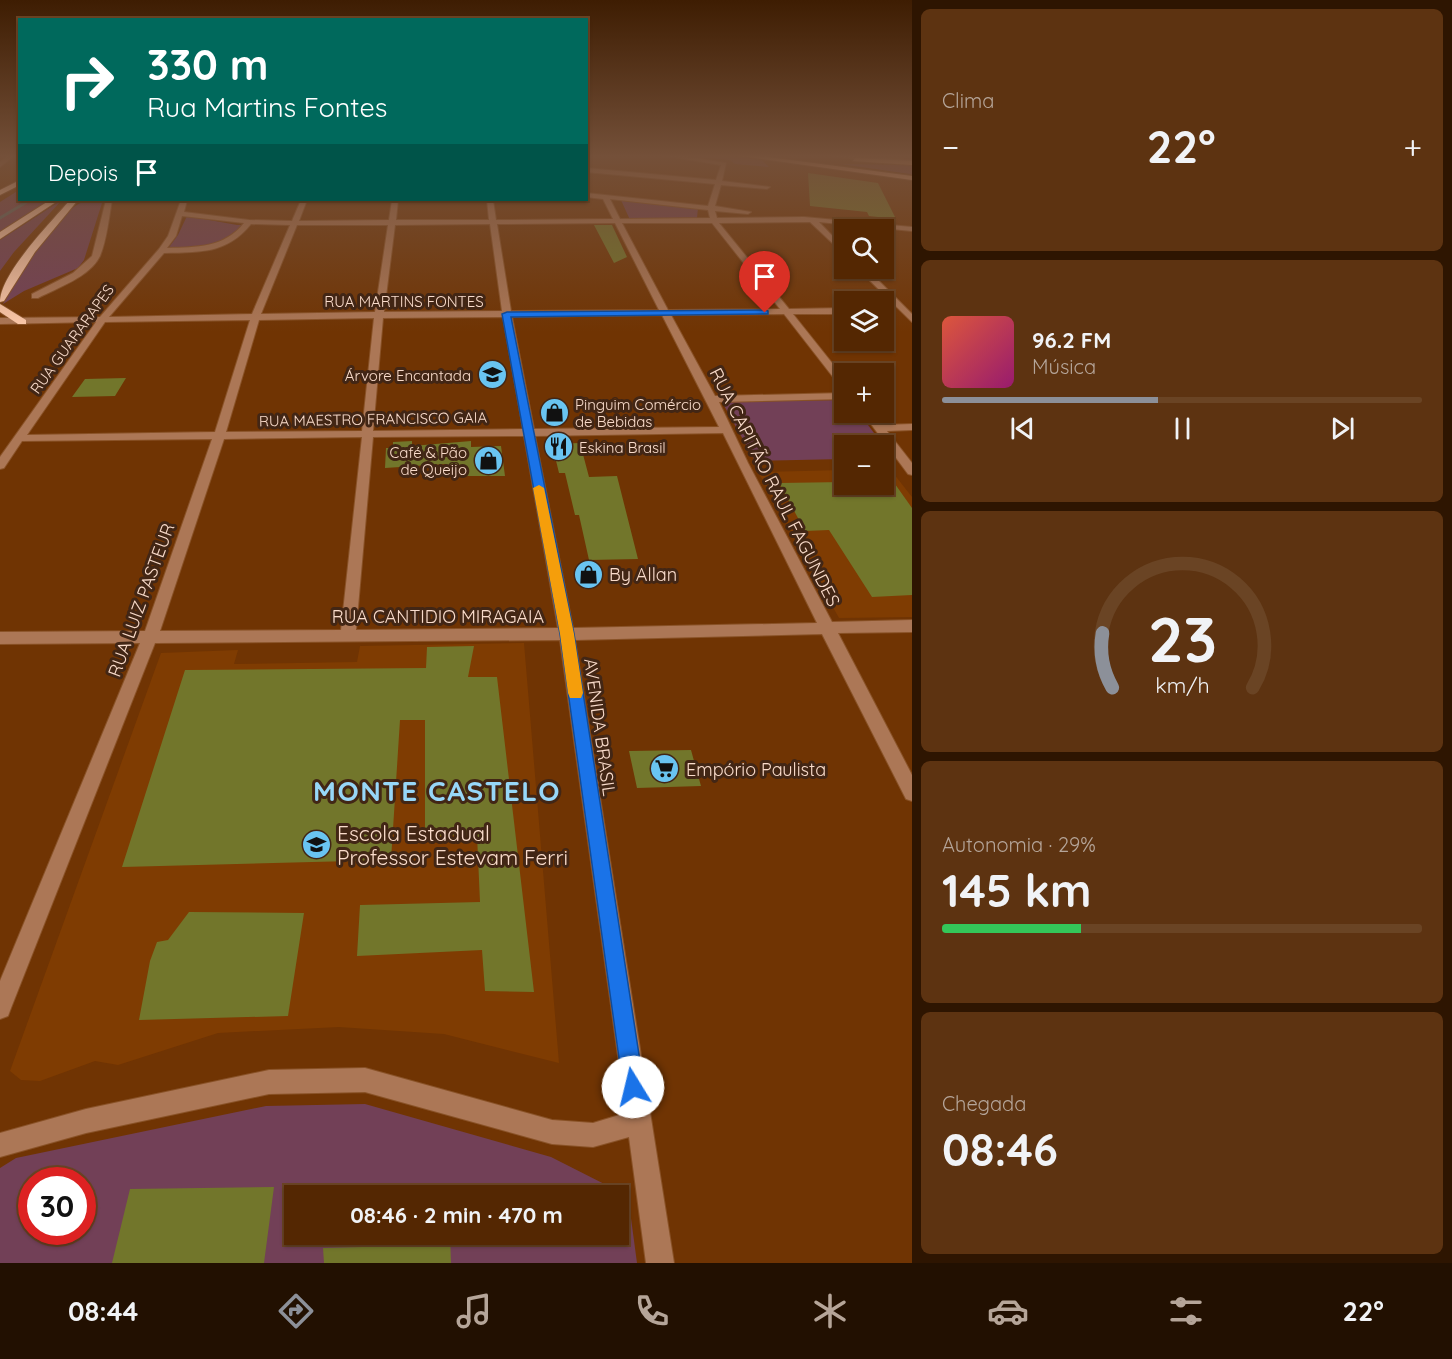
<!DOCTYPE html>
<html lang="pt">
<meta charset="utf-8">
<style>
:root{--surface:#542702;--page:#5d3311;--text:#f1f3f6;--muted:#b5a599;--line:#6a4424;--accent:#8c9099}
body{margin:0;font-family:Quicksand,sans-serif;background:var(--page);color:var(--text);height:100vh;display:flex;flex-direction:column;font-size:22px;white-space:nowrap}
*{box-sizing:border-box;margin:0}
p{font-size:20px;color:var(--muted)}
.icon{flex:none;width:33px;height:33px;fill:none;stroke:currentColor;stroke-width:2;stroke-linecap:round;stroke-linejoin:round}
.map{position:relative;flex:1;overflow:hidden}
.details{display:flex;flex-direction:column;gap:9px;padding:9px;background:#2e1501;width:540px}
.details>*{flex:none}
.top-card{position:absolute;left:18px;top:18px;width:570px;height:183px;border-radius:0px;box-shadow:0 2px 4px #0004,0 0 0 2px var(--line);background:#00695c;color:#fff;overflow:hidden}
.buttons{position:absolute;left:834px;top:219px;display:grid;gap:12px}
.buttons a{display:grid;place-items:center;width:60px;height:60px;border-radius:0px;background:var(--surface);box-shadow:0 2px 4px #0004,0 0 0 2px var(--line);font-size:30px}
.speed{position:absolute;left:18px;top:1167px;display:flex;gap:12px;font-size:30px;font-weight:700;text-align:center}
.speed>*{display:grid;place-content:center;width:78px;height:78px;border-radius:50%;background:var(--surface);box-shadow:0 2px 4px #0004,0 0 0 2px var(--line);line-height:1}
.speed .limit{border:9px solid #d22;background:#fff;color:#111}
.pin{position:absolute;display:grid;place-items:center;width:51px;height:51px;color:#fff;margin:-62px -26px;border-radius:50% 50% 50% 0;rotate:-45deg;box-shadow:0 0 6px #0007}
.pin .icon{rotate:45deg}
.me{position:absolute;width:66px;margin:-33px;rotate:351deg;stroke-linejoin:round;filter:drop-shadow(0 0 4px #0008)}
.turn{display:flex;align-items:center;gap:21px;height:126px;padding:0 30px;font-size:27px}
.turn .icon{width:78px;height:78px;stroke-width:2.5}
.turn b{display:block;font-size:42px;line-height:51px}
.then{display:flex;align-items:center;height:57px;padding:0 30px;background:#0003;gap:12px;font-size:22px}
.big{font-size:45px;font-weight:700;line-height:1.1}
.details .tile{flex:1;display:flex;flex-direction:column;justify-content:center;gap:9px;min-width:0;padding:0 21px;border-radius:9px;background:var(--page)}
.details .dial{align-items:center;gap:0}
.dial svg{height:156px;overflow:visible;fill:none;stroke:var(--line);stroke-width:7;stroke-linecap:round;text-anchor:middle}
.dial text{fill:var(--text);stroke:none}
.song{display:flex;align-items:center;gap:18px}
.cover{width:72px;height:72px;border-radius:9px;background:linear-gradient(135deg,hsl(10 70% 55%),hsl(320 70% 35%))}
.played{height:6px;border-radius:3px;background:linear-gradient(90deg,var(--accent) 45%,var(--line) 45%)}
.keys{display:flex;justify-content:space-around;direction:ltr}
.heat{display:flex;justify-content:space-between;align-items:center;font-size:33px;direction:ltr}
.charge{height:9px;border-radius:4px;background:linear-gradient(90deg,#34c759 29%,var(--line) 0)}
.trip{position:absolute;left:284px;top:1185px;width:345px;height:60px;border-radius:0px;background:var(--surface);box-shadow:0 2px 4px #0004,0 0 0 2px var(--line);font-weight:700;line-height:60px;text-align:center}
.dock{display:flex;height:96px;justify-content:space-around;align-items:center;background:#221001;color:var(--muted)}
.dock .icon{width:42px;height:42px}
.dock .on{color:var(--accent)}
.dock b{font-size:27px;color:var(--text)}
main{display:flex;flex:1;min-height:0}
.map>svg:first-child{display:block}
.built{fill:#7f3c02}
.green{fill:#724057;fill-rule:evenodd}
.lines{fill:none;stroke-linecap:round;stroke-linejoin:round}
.stream{stroke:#56656b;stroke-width:3}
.building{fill:#72762b}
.minor-casing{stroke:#895227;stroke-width:2}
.major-casing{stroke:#895227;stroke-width:2}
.highway-casing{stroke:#895227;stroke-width:2}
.minor{fill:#ac7756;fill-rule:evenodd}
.major{fill:#f1af88;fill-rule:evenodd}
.highway{fill:#ffcbac;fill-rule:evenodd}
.route{fill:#1a73e8;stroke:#114b97;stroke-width:1.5}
.slow{fill:#f59e0b}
.labels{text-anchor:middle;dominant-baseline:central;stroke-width:6;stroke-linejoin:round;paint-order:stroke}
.far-street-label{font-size:15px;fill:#fadccb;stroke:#422615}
.far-poi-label{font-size:15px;fill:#fadccb;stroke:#422615;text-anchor:end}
.street-label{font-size:18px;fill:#fadccb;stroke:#422615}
.poi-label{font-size:18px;fill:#fadccb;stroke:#422615;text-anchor:start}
.near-poi-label{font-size:21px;fill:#fadccb;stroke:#422615;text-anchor:start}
.near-district-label{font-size:28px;font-weight:bold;letter-spacing:1.5px;fill:#97d7f8;stroke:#422615}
</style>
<main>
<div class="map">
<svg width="912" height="1263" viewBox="0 0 912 1263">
<rect width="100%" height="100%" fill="#703403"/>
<path class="built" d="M884 469H890L912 497V617L839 618 758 472 844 470V484H884Z
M524 643 559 1063 444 1034 339 1027 218 1033 118 1065 95 1061 40 1081 21 1080 10 1071 161 653 238 650 234 664 357 662 360 646Z"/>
<path class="green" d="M676 155H723L762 160 769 167 735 164 730 160Z
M840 164 912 165V175L910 174Z
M19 190 20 200H52L0 234V202Z
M62 200 14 252 0 271V240Z
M621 200 698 208 697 218 630 220Z
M84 202 102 203 84 260 78 268 24 291 3 304C15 281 60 207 84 202Z
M187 216 237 225H244C229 251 194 248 167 250L178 235Z
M844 400V412L859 413 883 445 844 446V459L755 461 722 402Z
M365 1104 551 1157 628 1196 637 1263H0V1168L16 1158 266 1106ZM32 1180H82V1232H32ZM294 1196H618V1234H294Z"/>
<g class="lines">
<path class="stream" d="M0 218 30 200"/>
</g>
<path class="building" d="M808 173 878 183 896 219 869 216 867 212 810 206Z
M594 225H612L627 257 614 263Z
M126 378 115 396 72 397 85 379Z
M412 441V446L471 441V447L501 446 505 476H446V464L385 468 386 448H393V442Z
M580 443 589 477 617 476 638 559 589 560 579 515H575L565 473H559L552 444Z
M844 482V484H895L912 508V595L872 597 829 530 805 531 779 483Z
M474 646 468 677H497L534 992 485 991 482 950 357 956 360 905 480 902 477 835 425 836V720H400L391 860 122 867 185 670 426 668 427 647Z
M691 750 701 786 637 788 629 751Z
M189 912 304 913 288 1016 139 1020 150 961 157 942 168 940Z
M274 1187 264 1263H112L130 1189Z
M362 1234H450L451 1263H324L323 1248 362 1247Z"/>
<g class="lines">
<defs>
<path id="minor" d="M8 155H15L0 167V162Z
M660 155H677L726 163 722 181 770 187 767 189 721 185 715 206 751 212 748 214 715 211 717 218 804 217 912 227V231L819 222 844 248V254L810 222 719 223 789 309 844 308V314H793L844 378V387L840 386 784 314 671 315 715 396 844 393V399L719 402 748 463 832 622 912 620V632L838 633 912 775V801L906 799 822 634 575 640 674 1263H646L629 1137 593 1147 552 1144 365 1092 269 1094 86 1133 0 1157V1133L86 1109 269 1070 365 1068 552 1120 593 1123 626 1113 560 640 155 643 11 1008 8 1016 0 1019V981L140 643 0 644V632L145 631 212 439 22 441 4 468 0 469V457L96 322 0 324V318L100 317 159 249 168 236 181 200H187L184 212 249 220 292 221 301 200H307L299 221 389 220 392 200H398L396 220H489L487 200H493L496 220 613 219 603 199 586 197V193L708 206 715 184 586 172V168L716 180 721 165ZM610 199 708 210 710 218 620 219ZM182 216 244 223C224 248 197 247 167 248L176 236ZM615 223 659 310 511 311 497 224ZM622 223H712L780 309 668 310ZM251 224 290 225 252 314 109 317 164 253C200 252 227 254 251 224ZM490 224 502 311 384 312 395 225ZM297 225H388L375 312 261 314ZM662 315 719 427 534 429 512 317ZM503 317 523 429 373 431 383 318ZM374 318 362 431 226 432 259 320ZM250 320 215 432 27 435 105 322ZM723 433 817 623 573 628 535 436ZM524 436 558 628 356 630 373 437ZM362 437 341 630 160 631 224 439Z
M832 155 912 160V164L835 157Z
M106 200H112C109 217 107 239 100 256 90 277 57 288 38 298H32V294L73 273 92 256Z
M857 268H866L912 314V322Z
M862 412H873L882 425 912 424V430L887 431 912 463V475L908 474Z"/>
<path id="major" d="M734 155H753L912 176V180Z
M855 158 912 161V165L853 161Z"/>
<path id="highway" d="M20 180V185L0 195V190Z
M50 200H59L0 239V232Z
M70 200H78L35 252 4 301 0 302C0 274 51 222 70 200Z
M0 304 26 320V324H18L0 312Z"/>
</defs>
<use href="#minor" class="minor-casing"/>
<use href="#major" class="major-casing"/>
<use href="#highway" class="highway-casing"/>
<use href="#minor" class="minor"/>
<use href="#major" class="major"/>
<use href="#highway" class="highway"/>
</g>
<linearGradient id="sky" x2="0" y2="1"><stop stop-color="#3e1d02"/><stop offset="0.47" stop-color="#745039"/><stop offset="1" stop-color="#745039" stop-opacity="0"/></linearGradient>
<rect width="912" height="332" fill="url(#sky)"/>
<path class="route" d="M765 310 768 311V314L511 317 574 634 644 1087 641 1095 633 1098 626 1095 623 1087 560 634 502 314 507 312Z"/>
<path class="slow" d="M539 485 544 488 574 634 583 693 581 698H570L568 693 560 634 533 488Z"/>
<defs>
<symbol id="school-disc" viewBox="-11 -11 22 22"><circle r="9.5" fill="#69c4f1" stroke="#422615"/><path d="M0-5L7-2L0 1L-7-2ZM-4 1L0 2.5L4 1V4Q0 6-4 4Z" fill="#111"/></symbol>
<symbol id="shop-disc" viewBox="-11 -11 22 22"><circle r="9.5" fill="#69c4f1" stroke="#422615"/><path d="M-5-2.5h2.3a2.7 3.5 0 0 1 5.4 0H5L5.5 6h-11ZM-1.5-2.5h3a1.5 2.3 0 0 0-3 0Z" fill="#111"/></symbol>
<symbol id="restaurant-disc" viewBox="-11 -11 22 22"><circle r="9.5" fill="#69c4f1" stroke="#422615"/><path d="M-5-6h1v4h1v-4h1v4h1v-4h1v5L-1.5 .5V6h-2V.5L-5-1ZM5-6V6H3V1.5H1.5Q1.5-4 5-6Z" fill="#111"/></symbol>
<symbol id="supermarket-disc" viewBox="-11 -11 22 22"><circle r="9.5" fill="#69c4f1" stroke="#422615"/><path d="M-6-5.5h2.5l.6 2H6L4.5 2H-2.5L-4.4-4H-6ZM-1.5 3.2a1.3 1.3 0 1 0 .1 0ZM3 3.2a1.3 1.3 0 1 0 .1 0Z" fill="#111"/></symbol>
</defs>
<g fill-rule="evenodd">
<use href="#school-disc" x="476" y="358" width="33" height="33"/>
<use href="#shop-disc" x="538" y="396" width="33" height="33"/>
<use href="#restaurant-disc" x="542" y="430" width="33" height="33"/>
<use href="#shop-disc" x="472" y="444" width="33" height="33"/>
<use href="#shop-disc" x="572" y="558" width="33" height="33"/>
<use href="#supermarket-disc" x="648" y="752" width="33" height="33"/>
<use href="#school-disc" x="300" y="828" width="33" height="33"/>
</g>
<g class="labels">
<g class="far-street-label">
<text x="404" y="301">RUA MARTINS FONTES</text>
<text transform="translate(72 339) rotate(-54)">RUA GUARARAPES</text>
<text transform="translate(373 419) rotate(-1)">RUA MAESTRO FRANCISCO GAIA</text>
</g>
<g class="far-poi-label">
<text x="471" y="375">Árvore Encantada</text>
<text x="575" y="404" text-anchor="start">Pinguim Comércio<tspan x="575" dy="17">de Bebidas</tspan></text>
<text x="579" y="447" text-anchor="start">Eskina Brasil</text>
<text x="467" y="452">Café &amp; Pão<tspan x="467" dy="17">de Queijo</tspan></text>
</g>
<g class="street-label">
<text transform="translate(775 487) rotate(63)">RUA CAPITÃO RAUL FAGUNDES</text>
<text transform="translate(141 600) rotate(-70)">RUA LUIZ PASTEUR</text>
<text x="438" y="616">RUA CANTIDIO MIRAGAIA</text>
<text transform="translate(600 727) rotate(82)">AVENIDA BRASIL</text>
</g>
<g class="poi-label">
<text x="609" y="574">By Allan</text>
<text x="686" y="769">Empório Paulista</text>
</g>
<g class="near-poi-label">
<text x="337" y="833">Escola Estadual<tspan x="337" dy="24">Professor Estevam Ferri</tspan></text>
</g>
<g class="near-district-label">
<text x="437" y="790">MONTE CASTELO</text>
</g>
</g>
</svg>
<div class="buttons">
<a><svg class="icon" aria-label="search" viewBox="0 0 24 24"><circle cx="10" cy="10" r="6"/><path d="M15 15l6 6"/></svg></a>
<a><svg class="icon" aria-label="layers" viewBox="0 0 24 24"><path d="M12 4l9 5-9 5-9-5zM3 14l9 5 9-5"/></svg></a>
<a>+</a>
<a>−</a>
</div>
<div class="speed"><div class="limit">30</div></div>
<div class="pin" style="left:765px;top:313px;background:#d93025"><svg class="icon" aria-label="arrive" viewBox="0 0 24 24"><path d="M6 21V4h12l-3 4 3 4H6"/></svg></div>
<svg class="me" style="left:633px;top:1087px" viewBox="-20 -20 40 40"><circle r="19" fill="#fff"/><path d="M0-13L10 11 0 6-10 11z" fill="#1a73e8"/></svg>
<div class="trip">08:46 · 2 min · 470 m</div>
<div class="top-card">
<div class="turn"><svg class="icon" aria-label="right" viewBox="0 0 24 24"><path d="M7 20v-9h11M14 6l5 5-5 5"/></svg><div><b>330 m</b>Rua Martins Fontes</div></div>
<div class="then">Depois<svg class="icon" aria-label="arrive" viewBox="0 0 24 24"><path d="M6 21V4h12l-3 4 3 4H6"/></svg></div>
</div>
</div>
<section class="details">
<div class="tile"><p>Clima</p>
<div class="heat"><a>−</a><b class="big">22°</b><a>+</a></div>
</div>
<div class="tile">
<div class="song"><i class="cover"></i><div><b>96.2 FM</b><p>Música</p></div></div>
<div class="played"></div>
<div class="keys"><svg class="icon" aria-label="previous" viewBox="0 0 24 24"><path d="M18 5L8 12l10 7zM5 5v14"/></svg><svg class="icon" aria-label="pause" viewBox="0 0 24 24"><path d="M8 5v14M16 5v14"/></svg><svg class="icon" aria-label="next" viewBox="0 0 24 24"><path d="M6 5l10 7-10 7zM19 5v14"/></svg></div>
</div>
<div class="tile dial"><svg viewBox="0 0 100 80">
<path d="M14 69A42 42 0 1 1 86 69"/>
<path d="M14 69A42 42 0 0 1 9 41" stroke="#8c9099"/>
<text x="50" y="56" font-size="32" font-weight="700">23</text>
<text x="50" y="72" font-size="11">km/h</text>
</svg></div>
<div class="tile"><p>Autonomia · 29%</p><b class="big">145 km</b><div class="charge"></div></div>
<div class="tile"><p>Chegada</p><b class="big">08:46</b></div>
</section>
</main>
<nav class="dock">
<b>08:44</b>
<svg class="icon on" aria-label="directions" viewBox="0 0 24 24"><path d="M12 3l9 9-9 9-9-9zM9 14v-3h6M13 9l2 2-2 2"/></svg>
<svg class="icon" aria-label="music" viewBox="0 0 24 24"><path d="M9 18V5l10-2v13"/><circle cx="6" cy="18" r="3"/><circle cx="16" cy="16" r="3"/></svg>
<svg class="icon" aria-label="phone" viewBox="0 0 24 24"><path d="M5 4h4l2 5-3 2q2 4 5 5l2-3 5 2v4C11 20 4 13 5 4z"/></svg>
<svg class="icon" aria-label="climate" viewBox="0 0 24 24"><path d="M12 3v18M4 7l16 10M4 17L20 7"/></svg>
<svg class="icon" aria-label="car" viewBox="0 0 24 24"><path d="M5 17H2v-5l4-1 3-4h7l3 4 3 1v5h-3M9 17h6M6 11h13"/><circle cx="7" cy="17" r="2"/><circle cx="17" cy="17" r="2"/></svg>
<svg class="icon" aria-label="filters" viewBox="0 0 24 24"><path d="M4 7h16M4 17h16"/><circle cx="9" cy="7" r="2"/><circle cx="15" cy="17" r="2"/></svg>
<b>22°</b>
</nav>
